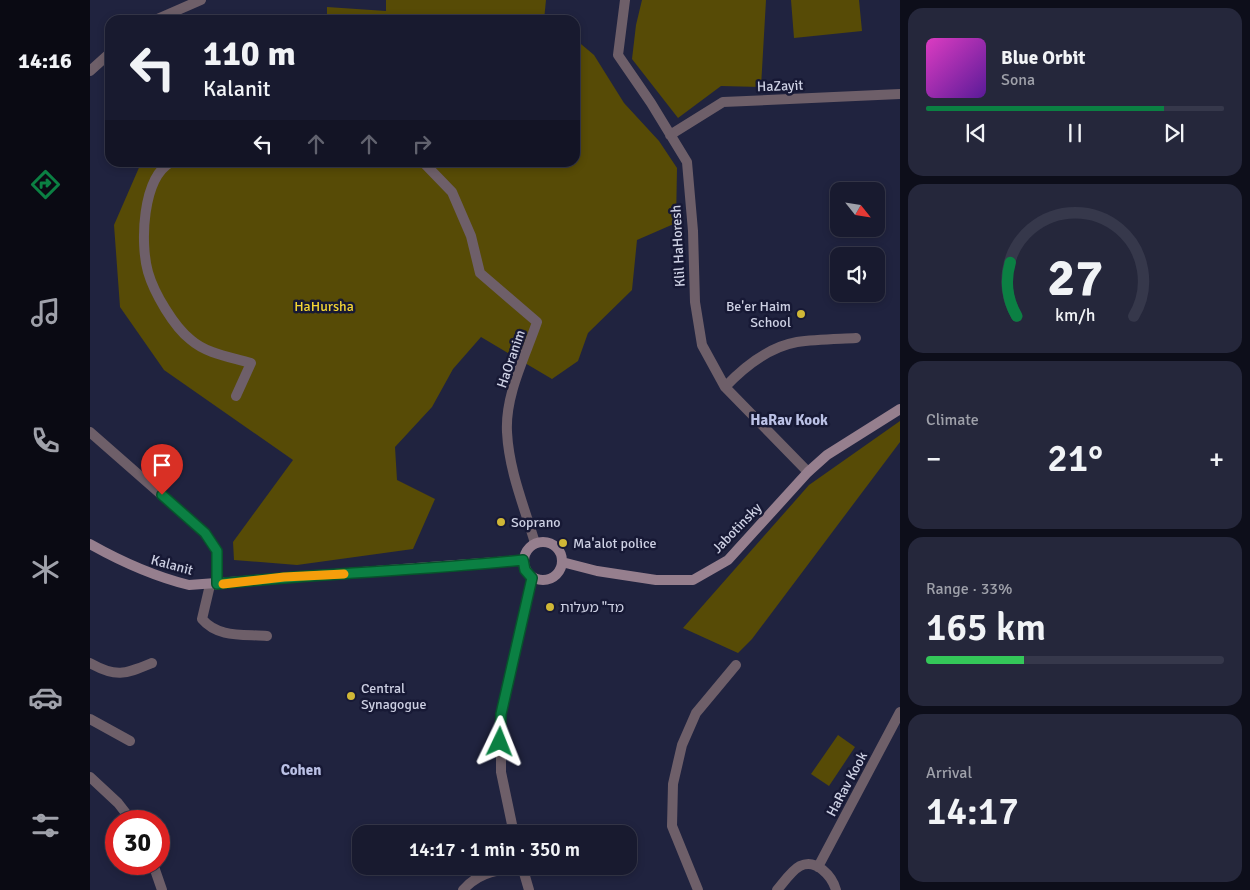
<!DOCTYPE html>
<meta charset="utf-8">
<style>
:root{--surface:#181a2f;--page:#25273b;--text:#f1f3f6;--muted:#9fa1aa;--line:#36384b;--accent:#0b8043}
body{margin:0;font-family:Signika,"Noto Sans Hebrew",sans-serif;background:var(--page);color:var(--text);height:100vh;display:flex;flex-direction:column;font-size:19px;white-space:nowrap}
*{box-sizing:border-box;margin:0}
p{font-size:16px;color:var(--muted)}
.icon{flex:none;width:28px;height:28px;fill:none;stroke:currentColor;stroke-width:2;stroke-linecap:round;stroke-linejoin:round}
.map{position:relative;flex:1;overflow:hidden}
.side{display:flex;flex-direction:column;gap:8px;padding:8px;background:#0d0e1a;width:350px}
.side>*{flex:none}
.hud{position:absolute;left:15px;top:15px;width:475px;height:152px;border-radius:15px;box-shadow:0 2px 8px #0003,0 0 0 1px var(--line);background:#181a2f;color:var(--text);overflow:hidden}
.needle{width:32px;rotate:120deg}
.fabs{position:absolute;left:740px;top:182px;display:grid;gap:10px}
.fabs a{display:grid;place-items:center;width:55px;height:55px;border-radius:10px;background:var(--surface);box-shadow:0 2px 8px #0003,0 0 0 1px var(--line);font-size:25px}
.speed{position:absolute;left:15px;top:810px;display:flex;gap:10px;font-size:25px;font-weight:700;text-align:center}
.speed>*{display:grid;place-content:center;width:65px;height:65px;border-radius:50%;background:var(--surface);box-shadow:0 2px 8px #0003,0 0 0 1px var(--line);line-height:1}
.speed .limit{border:8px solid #d22;background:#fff;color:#111}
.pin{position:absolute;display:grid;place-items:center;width:42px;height:42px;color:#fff;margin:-51px -21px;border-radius:50% 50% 50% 0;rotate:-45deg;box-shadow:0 0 5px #0007}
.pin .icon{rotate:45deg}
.me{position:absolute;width:55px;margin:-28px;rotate:2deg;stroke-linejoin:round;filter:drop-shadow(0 0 4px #0008)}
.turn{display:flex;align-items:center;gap:18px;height:105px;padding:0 15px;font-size:22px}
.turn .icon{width:65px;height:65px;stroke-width:2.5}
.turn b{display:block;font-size:35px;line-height:42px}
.lanes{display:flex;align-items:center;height:48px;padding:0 15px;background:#0003;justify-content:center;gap:25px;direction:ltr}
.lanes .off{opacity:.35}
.big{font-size:38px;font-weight:600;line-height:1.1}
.side .widget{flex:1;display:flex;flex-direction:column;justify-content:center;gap:8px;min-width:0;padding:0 18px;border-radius:15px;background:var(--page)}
.side .dial{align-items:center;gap:0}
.dial svg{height:130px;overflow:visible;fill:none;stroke:var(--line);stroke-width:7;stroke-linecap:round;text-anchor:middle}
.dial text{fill:var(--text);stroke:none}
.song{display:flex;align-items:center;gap:15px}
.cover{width:60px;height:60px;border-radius:8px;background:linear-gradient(135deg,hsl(310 70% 55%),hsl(270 70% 35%))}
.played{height:5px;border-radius:2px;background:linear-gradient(90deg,var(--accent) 80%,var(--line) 80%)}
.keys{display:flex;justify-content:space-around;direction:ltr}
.heat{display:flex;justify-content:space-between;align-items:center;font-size:28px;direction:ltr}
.charge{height:8px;border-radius:4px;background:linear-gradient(90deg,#34c759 33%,var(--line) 0)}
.trip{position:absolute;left:262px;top:825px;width:285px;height:50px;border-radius:15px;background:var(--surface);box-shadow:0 2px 8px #0003,0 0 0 1px var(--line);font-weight:600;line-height:50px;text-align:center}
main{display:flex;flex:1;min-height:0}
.tabs{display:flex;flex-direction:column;width:90px;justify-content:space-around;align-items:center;background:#0a0a13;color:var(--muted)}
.tabs .icon{width:35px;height:35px}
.tabs .on{color:var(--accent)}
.tabs b{font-size:22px;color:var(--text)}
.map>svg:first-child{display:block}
.green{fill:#574b06}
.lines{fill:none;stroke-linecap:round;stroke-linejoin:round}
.street{stroke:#6e5f69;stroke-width:10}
.secondary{stroke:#967f8e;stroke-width:10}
.route-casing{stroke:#07532c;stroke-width:12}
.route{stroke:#0b8043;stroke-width:9}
.slow{stroke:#f59e0b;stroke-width:9}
.poi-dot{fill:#d0b736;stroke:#171935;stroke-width:2}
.labels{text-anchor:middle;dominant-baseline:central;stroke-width:5;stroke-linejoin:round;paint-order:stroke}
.street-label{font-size:14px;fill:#ced1e4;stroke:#171935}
.park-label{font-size:14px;fill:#f3d533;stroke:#171935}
.poi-label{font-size:14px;fill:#ced1e4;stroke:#171935;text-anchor:start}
.neighbourhood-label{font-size:15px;font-weight:bold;fill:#bbc1e6;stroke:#171935}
</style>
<main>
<nav class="tabs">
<b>14:16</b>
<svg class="icon on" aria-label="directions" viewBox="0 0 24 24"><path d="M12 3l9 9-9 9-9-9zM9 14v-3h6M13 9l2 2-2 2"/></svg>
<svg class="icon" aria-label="music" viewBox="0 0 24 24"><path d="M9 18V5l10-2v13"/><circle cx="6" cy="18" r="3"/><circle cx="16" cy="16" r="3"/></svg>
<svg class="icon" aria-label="phone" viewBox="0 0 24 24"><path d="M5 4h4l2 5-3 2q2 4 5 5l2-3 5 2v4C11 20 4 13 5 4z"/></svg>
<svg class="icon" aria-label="climate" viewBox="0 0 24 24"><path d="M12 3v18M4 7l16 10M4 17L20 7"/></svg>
<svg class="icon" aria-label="car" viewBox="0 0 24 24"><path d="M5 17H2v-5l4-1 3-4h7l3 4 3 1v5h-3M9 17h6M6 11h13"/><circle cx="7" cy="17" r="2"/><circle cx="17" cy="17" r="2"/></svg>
<svg class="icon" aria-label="filters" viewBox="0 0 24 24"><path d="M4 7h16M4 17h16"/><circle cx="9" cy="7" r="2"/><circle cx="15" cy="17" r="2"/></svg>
</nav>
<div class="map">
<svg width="810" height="890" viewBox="0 0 810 890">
<rect width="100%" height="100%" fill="#20233f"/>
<path class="green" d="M296 0H456L454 20H237V7L296 11Z
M552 0H676L671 87 631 86 588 118 542 59 546 25Z
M701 0H769L772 31 704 38Z
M485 39 504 55 534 103 569 141 587 168 586 223 547 240 542 290 498 333 488 361 462 379 391 337 363 369 342 407 305 447 307 480 345 499 323 549 207 565 144 560 143 542 203 460 74 370 30 307 24 225 51 163 485 162Z
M810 421V442L662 639 648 653 593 628 719 485Z
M748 735 765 747 739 786 721 774Z"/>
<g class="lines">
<path class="street" d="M535 0 528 55 561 103 597 162 603 231 605 302 612 345 635 387 718 472
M65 20 111 0
M0 71 20 53
M580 135 633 102 810 94
M81 162C52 178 50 244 58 272 64 293 84 327 101 340 117 354 141 357 161 363L146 396
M333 162 362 192 381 236 390 273 447 322C435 357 415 395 417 432 419 471 434 506 445 543
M635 387C654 367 679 347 707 342 726 339 747 339 766 338
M0 432 115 533 127 551V585
M120 585 112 619C128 638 153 634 177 636
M0 663C27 678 35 674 62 663
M0 719 40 741
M0 777 28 803 42 821
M424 834 411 772V714L442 578
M63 864 72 890
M432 866 439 890
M728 867 810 712
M373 890C390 871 409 869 433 869
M608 890 582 826 583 784 592 745 606 713 646 665
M687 890C693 883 702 870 710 866 726 858 742 876 746 890"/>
<path class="secondary" d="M434 561a19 19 0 1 1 38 0a19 19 0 1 1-38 0Z
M0 544C32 562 63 576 99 585L433 560
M472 562 507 571 566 580H603L638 560 718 472 737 455 810 409"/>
</g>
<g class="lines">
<defs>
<path id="route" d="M72 495 115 533 127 551V584C229 573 331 571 433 560L435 570 442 578 411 714 410 742"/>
</defs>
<use href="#route" class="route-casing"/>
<use href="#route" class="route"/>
<path class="slow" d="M133 584 194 577 254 574"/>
</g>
<g class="poi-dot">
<circle cx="711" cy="314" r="5"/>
<circle cx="411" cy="522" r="5"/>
<circle cx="473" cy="543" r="5"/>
<circle cx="460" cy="607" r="5"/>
<circle cx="261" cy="696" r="5"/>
</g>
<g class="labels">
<g class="street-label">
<text transform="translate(690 86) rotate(-2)">HaZayit</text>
<text transform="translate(588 246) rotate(-93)">Klil HaHoresh</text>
<text transform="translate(421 359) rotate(-71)">HaOranim</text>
<text transform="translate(647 528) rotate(-46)">Jabotinsky</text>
<text transform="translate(82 565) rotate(15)">Kalanit</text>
<text transform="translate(757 784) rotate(-62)">HaRav Kook</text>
</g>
<g class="park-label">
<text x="234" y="306">HaHursha</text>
</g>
<g class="poi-label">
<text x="701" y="306" text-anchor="end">Be'er Haim<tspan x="701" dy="16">School</tspan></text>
<text x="421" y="522">Soprano</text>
<text x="483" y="543">Ma'alot police</text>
<text x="470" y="607">מד" מעלות</text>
<text x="271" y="688">Central<tspan x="271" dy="16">Synagogue</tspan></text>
</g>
<g class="neighbourhood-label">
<text x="699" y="420">HaRav Kook</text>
<text x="211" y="770">Cohen</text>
</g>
</g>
</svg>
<div class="fabs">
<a><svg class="needle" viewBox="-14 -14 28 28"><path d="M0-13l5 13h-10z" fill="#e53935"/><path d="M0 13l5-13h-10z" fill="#9fa1aa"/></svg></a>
<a><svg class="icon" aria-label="sound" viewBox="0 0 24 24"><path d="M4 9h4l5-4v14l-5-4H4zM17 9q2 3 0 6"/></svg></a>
</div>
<div class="speed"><div class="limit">30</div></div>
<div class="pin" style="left:72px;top:495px;background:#d93025"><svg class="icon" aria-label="arrive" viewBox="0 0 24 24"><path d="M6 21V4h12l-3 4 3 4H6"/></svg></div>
<svg class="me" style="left:410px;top:742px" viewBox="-20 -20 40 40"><path d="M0-17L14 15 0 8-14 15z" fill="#0b8043" stroke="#fff" stroke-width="4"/></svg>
<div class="trip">14:17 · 1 min · 350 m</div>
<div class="hud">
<div class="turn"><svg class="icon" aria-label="left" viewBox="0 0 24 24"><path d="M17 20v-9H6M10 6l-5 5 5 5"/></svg><div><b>110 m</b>Kalanit</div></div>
<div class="lanes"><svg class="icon" aria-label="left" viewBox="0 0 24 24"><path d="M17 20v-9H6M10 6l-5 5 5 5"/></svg><svg class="icon off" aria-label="ahead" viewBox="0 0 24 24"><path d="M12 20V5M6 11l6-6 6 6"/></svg><svg class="icon off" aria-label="ahead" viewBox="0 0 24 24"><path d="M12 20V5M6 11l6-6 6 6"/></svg><svg class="icon off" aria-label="right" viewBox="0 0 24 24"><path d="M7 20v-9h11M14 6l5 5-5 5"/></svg></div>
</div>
</div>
<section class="side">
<div class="widget">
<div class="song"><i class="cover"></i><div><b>Blue Orbit</b><p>Sona</p></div></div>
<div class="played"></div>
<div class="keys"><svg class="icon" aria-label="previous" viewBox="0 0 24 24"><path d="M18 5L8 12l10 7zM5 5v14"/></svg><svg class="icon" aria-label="pause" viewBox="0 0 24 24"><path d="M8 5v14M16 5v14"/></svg><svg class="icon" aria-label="next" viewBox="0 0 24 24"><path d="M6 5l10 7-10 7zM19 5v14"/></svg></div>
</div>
<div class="widget dial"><svg viewBox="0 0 100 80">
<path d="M14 69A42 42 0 1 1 86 69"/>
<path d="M14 69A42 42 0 0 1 10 36" stroke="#0b8043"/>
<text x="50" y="56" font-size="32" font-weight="700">27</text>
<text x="50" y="72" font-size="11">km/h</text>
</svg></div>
<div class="widget"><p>Climate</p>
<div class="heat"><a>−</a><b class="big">21°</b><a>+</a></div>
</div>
<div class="widget"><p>Range · 33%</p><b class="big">165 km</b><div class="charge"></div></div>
<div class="widget"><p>Arrival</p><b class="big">14:17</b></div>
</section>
</main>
